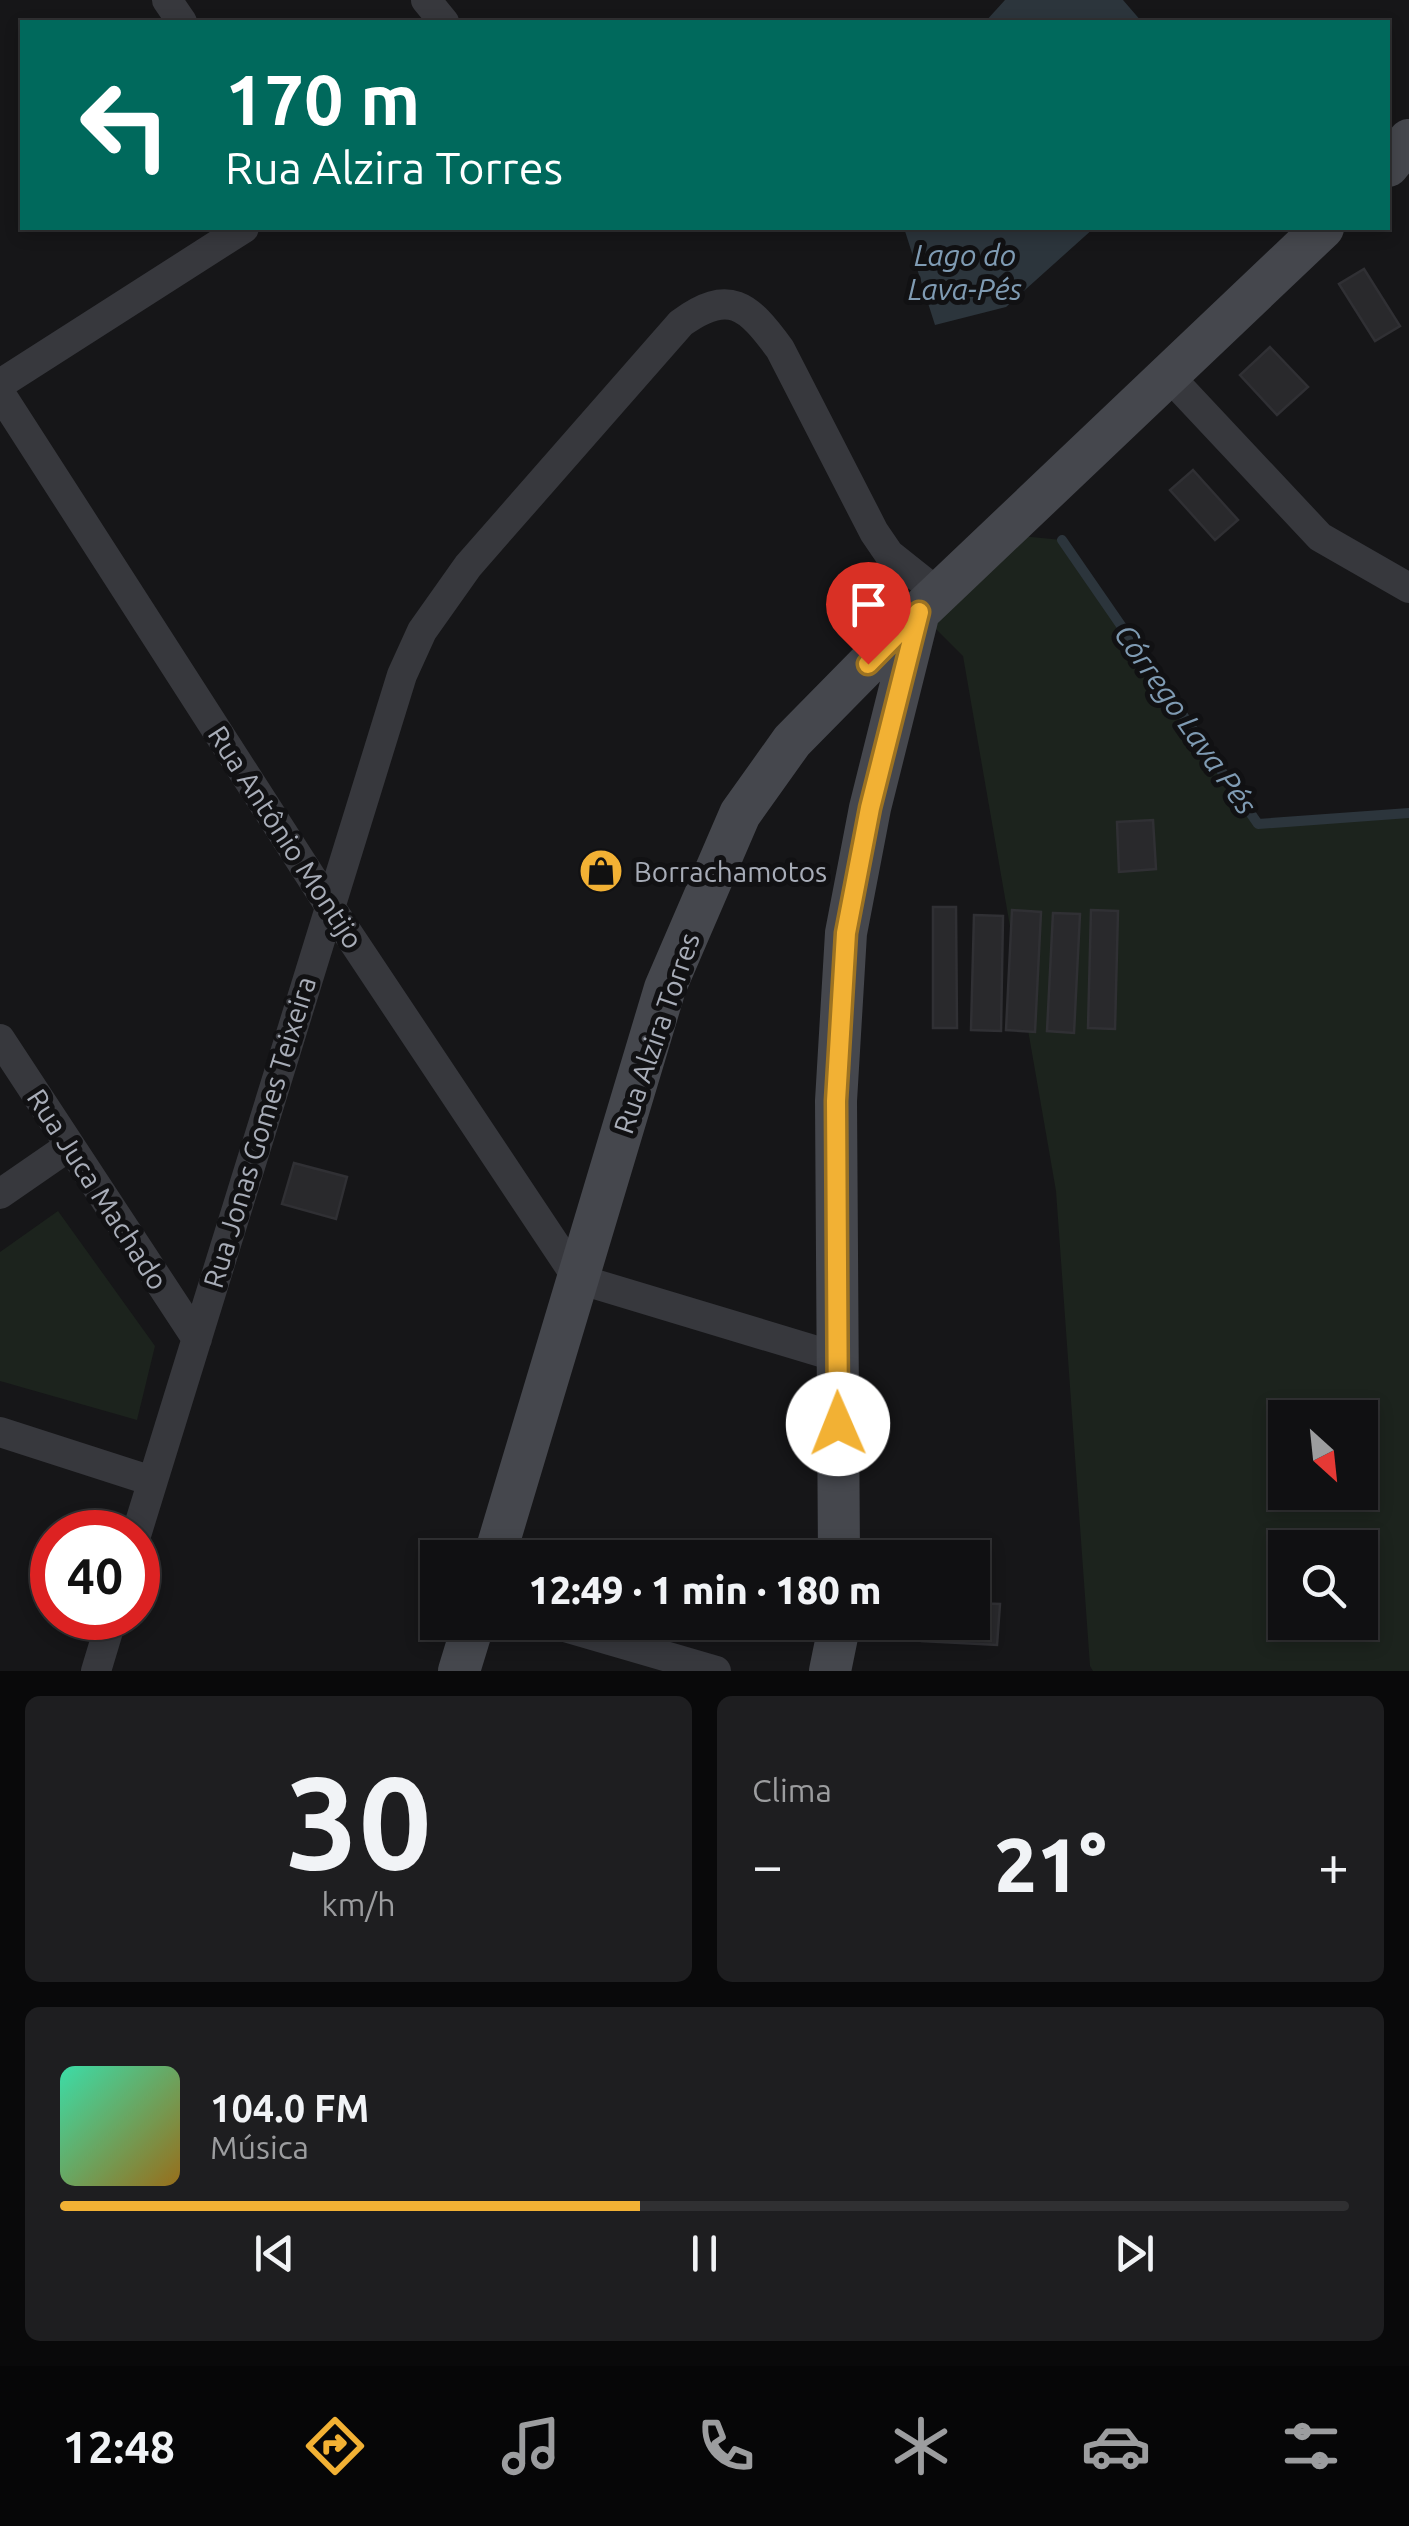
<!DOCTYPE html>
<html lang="pt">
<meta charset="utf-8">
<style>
:root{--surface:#101012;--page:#1e1e20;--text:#f1f3f6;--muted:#9c9d9f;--line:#303032;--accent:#f2b134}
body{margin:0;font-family:Ubuntu,sans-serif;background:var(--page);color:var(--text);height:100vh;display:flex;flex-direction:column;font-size:38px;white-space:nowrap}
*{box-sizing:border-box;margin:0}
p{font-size:32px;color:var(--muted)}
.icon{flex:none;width:55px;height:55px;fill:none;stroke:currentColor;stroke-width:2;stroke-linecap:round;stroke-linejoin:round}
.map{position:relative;height:1671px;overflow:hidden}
.details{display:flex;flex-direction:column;gap:25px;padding:25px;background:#09090a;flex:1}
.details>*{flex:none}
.top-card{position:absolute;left:20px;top:20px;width:1370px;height:210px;border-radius:0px;box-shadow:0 5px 15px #0003,0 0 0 2px var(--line);background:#00695c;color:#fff;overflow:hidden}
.needle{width:65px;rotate:153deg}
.tools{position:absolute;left:1268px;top:1400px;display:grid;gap:20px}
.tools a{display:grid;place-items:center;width:110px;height:110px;border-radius:0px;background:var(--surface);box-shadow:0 5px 15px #0003,0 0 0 2px var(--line);font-size:50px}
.speed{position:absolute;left:30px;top:1510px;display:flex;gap:20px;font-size:50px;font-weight:700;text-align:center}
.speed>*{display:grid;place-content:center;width:130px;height:130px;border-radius:50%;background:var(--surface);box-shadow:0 5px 15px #0003,0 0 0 2px var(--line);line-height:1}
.speed .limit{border:15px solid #d22;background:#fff;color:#111}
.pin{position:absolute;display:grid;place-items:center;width:85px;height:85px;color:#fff;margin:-102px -42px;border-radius:50% 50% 50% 0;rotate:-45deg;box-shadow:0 0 10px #0007}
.pin .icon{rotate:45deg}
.me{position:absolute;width:110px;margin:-55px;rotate:359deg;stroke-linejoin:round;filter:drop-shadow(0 0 8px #0008)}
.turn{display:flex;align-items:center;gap:35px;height:210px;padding:0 40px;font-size:45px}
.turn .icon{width:130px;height:130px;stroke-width:2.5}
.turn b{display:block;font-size:70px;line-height:85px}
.big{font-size:75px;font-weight:800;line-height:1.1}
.details .card{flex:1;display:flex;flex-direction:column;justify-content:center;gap:15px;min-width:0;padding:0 35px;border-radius:15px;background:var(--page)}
.details .dial{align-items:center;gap:0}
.dial b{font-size:130px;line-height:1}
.song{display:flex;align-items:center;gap:30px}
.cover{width:120px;height:120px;border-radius:15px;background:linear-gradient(135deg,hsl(160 70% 55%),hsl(40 70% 35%))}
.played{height:10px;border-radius:5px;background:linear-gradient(90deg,var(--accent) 45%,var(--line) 45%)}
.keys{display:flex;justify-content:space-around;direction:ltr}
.heat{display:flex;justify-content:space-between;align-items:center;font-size:55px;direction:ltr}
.details .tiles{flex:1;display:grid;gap:25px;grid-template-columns:1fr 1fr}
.card:last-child{grid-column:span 2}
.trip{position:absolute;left:420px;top:1540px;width:570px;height:100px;border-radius:0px;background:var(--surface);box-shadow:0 5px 15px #0003,0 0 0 2px var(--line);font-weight:800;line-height:100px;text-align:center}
.menu{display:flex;height:160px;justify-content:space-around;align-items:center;background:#060607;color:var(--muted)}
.menu .icon{width:70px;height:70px}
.menu .current{color:var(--accent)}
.menu b{font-size:45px;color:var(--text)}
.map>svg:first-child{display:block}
.green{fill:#1c231d;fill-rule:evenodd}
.water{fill:#2c353c}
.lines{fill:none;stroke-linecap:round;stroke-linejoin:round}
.stream{stroke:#2c353c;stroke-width:10}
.building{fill:#29292c;stroke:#303034;stroke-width:2.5}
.street{stroke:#37383d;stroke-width:30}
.secondary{stroke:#45474d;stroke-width:42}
.route-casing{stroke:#9d7322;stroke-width:25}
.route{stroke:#f2b134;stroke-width:18}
.labels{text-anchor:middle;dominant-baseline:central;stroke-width:10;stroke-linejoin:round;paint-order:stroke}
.street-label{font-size:28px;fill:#a8adb8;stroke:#111113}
.poi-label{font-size:28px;fill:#a8adb8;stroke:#111113;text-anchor:start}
.water-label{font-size:30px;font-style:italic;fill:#7f9bb3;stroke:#111113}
</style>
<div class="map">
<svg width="1409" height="1671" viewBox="0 0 1409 1671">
<rect width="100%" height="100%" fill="#161618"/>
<path class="green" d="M999 534 1062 540 1258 824 1409 813V1671H1093L1090 1666 1056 1191 963 656 919 612ZM1285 1418H1360V1492H1285ZM1285 1548H1360V1622H1285Z
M58 1211 155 1346 137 1420 0 1381V1252Z"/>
<path class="water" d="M1005 0H1123L1142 22H985Z
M904 228H1094L1006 307 935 325Z"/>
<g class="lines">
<path class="stream" d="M1062 540 1258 824 1409 813"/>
</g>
<path class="building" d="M1364 269 1400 326 1375 341 1339 284Z
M1270 347 1308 387 1277 415 1240 375Z
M1193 470 1238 520 1215 540 1170 490Z
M1153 820 1156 869 1119 872 1117 822Z
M933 907H956L957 1028H933Z
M1012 910 1041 912 1035 1032 1006 1030Z
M1091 910 1118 911 1115 1029 1088 1028Z
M1053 913 1080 914 1074 1033 1047 1031Z
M974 915 1003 916 1001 1031 971 1030Z
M294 1163 347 1177 336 1219 282 1204Z
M972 1603 1000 1604 997 1645 922 1641 923 1622H972Z"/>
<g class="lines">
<path class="street" d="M167 0 182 22
M426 0 444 22
M1168 375 1320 537 1409 588
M0 384 244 228
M0 393 329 905 578 1279 837 1357
M0 1039 197 1339
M0 1194 68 1147
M0 1432 152 1481
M137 1532 402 675 422 631 468 566 681 323C729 288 748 305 780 349L874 532 889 554 938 593
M548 1622 716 1671
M96 1671 112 1618"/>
<path class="secondary" d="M1388 166 1409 140
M494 1558 665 988 740 814 792 741 919 612 1323 228
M839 1558 836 1101 846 933 870 808 919 612
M459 1671 474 1622
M830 1671 840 1622"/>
</g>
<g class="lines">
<defs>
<path id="route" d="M838 1424 836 1101 846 933 870 808 919 612 868 664"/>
</defs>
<use href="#route" class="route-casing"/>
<use href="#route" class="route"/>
</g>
<defs>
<symbol id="shop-disc" viewBox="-11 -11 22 22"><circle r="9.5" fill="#f2b134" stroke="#111113"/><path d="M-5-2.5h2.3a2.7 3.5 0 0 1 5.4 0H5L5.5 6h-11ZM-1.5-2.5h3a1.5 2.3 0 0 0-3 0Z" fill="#111"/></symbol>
</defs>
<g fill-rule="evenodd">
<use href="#shop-disc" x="576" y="846" width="50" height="50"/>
</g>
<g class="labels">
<g class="street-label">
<text transform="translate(286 837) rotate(57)">Rua Antônio Montijo</text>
<text transform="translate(656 1033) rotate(-71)">Rua Alzira Torres</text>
<text transform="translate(259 1132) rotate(-73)">Rua Jonas Gomes Teixeira</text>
<text transform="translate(98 1189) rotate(57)">Rua Juca Machado</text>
</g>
<g class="poi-label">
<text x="634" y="871">Borrachamotos</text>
</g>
<g class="water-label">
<text x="965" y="255">Lago do<tspan x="965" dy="34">Lava-Pés</tspan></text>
<text transform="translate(1186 719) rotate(55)">Córrego Lava Pés</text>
</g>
</g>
</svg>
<div class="tools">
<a><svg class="needle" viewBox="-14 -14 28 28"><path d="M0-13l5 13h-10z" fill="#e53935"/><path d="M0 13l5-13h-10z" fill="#9c9d9f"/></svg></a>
<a><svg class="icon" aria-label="search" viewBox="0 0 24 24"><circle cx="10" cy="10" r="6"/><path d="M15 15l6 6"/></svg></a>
</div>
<div class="speed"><div class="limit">40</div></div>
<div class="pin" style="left:868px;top:664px;background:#d93025"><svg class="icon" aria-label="arrive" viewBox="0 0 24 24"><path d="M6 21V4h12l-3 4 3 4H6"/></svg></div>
<svg class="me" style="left:838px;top:1424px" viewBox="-20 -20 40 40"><circle r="19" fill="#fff"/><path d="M0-13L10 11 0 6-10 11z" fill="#f2b134"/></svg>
<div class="trip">12:49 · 1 min · 180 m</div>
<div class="top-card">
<div class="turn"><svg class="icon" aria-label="left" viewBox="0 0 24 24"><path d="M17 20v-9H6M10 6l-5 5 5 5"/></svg><div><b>170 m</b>Rua Alzira Torres</div></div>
</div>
</div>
<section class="details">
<div class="tiles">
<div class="card dial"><b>30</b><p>km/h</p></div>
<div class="card"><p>Clima</p>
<div class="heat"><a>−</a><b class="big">21°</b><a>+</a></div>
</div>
<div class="card">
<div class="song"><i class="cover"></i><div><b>104.0 FM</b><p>Música</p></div></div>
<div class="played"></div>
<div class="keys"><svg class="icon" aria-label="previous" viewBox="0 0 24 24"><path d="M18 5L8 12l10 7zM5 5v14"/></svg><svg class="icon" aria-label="pause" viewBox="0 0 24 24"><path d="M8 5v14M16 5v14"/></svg><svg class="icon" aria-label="next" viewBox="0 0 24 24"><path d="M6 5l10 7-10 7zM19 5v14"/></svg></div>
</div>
</div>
</section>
<nav class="menu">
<b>12:48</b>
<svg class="icon current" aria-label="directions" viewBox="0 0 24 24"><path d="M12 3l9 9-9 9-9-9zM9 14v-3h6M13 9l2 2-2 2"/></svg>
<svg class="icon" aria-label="music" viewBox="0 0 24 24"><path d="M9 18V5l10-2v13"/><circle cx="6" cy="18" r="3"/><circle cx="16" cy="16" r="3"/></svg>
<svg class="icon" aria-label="phone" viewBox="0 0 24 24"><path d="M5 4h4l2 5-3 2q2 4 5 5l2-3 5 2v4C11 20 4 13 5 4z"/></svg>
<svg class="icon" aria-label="climate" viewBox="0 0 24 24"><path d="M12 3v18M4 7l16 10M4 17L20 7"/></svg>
<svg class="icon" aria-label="car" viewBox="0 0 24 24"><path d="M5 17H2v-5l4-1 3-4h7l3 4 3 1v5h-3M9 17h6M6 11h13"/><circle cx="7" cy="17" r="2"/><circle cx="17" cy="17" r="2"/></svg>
<svg class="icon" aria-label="filters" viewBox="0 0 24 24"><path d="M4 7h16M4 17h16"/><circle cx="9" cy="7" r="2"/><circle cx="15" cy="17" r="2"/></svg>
</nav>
